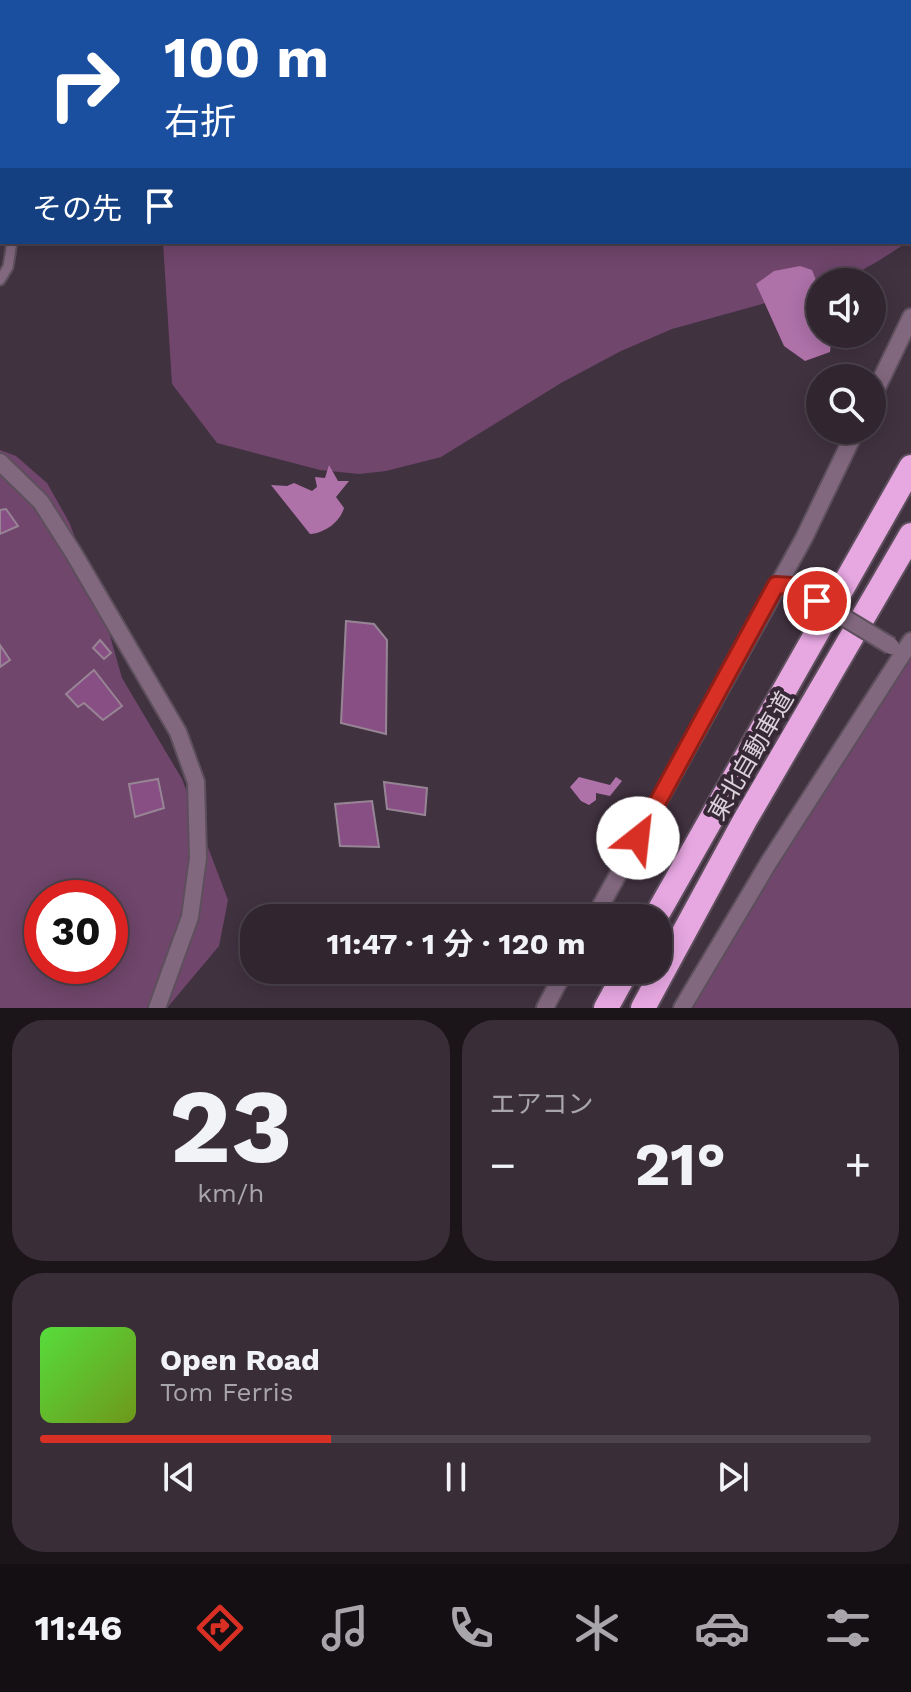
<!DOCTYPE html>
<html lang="ja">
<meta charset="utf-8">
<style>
:root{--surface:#312630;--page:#392e38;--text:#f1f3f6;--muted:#a8a5ab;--line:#4c434c;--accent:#d93025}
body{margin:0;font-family:"Work Sans","Noto Sans JP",sans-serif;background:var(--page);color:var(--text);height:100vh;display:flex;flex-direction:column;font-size:30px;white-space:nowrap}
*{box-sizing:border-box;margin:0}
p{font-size:26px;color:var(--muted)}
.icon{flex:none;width:44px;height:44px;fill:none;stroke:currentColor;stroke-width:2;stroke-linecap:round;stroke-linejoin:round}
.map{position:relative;height:1008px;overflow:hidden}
.drawer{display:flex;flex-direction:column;gap:12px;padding:12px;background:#1b151a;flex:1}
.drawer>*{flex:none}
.banner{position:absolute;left:0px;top:0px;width:912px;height:244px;box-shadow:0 4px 20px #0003,0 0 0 2px var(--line);background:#1a4fa0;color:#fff;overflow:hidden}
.buttons{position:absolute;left:806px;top:268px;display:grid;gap:16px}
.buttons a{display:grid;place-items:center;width:80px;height:80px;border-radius:50%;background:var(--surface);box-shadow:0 4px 20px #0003,0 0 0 2px var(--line);font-size:40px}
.speed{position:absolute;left:24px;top:880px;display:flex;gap:16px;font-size:40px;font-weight:700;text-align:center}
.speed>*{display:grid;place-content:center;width:104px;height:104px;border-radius:50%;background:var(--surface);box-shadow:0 4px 20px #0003,0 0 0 2px var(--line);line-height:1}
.speed .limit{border:12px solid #d22;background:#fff;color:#111}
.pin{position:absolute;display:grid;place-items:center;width:68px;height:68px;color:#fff;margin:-34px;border:4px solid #fff;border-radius:50%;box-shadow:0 2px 8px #0007}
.me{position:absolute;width:88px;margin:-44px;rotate:29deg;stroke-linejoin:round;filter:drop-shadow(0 0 6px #0008)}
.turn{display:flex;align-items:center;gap:28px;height:168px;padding:0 32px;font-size:36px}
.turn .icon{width:104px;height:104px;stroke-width:2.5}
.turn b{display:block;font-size:56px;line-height:68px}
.then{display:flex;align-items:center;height:76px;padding:0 32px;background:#0003;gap:16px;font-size:30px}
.big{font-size:60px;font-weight:700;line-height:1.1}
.drawer .tile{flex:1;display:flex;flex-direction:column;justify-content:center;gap:12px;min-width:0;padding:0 28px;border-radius:32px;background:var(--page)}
.drawer .dial{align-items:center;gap:0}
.dial b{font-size:104px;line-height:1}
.song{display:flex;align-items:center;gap:24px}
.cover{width:96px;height:96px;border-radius:12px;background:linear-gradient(135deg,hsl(110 70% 55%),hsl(80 70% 35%))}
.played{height:8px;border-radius:4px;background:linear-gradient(90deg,var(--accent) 35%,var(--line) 35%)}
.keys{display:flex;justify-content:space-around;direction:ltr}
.heat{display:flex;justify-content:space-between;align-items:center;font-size:44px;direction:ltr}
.drawer .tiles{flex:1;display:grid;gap:12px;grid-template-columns:1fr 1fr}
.tile:last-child{grid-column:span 2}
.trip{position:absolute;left:240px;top:904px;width:432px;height:80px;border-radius:32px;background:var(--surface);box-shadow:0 4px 20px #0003,0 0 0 2px var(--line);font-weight:700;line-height:80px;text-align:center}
.menu{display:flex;height:128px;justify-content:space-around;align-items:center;background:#140f13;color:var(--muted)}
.menu .icon{width:56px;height:56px}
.menu .on{color:var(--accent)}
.menu b{font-size:36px;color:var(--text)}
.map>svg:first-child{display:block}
.green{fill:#70466c;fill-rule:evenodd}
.water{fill:#ae72a9}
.building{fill:#884f84;stroke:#978595;stroke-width:2}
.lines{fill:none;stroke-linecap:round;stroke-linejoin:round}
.service-casing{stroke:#5d4f5c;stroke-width:13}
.minor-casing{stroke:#5d4f5c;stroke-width:20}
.motorway-casing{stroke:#5d4f5c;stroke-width:28}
.service{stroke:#82687f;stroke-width:9}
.minor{stroke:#82687f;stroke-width:16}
.motorway{stroke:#e7a7e1;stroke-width:24}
.minor-bridge-casing{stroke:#5d4f5c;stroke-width:20;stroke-linecap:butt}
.minor-bridge{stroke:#82687f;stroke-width:16}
.route-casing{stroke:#8d1f18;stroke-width:20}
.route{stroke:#d93025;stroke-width:14}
.labels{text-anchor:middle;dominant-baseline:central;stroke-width:8;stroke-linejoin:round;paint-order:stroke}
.street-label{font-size:24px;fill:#dcd2db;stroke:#372835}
</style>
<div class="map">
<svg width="911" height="1008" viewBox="0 0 911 1008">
<rect width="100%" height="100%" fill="#413240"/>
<path class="green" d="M49 0H911V240L910 2Z
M163 242H908C882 258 851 282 820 282V287L809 291 672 329 621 351 561 383 441 457 386 471 359 474 320 470 217 443 172 384Z
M0 450 16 456 47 483 69 522 100 601 122 678 182 779 228 900 219 946 167 1008H0ZM42 898H110V966H42Z
M911 652V1008H688L770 870Z"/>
<path class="water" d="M800 266 812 270 820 290V334H832L830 352 805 361 784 346 756 284 774 271Z
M329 465 338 481H349L336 497 344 508C340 522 325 533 310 534L271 485 287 486 294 483 312 491 317 487 315 477 325 478Z
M579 777 610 785 616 777 622 781 610 796 596 793V800L589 805 581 801 570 787Z"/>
<path class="building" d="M6 509 18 526 0 534V510Z
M346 621 374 624 387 640 386 734 341 723Z
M100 640 111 653 104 659 93 648Z
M0 645 10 660 0 667Z
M94 670 122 706 103 720 84 703 78 707 66 694Z
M158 779 164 808 135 817 129 784Z
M384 782 427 788 425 815 387 809Z
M372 801 379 847 340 846 335 804Z"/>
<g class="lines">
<defs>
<path id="service" d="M0 218 2 219
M0 280 8 267 12 242"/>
<path id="minor" d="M872 398 911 317
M0 462 41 502 74 554 178 732 196 782 198 858 190 917 157 1008
M594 918 804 538 856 430
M545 1008 565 970
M682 1008 769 862 911 641"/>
<path id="motorway" d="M655 918 911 467
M606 1008 627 970
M643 1008 745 820 911 535"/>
</defs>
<use href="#service" class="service-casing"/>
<use href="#minor" class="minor-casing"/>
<use href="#motorway" class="motorway-casing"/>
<use href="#service" class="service"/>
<use href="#minor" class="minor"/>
<use href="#motorway" class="motorway"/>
<defs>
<path id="minor-bridge" d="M792 586 891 646"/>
</defs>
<use href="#minor-bridge" class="minor-bridge-casing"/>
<use href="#minor-bridge" class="minor-bridge"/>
</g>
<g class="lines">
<defs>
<path id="route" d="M638 838 776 585 792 586 817 601"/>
</defs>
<use href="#route" class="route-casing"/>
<use href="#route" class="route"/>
</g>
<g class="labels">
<g class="street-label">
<text transform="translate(751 756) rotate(-60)">東北自動車道</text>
</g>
</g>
</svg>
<div class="buttons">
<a><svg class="icon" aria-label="sound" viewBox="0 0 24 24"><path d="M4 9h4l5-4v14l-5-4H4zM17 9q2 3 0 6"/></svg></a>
<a><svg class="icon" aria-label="search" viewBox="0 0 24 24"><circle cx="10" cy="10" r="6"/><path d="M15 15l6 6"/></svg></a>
</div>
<div class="speed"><div class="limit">30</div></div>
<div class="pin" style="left:817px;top:601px;background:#d93025"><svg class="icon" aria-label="arrive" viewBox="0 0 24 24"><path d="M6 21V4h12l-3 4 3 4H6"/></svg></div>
<svg class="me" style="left:638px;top:838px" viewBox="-20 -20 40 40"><circle r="19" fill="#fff"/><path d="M0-13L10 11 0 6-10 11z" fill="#d93025"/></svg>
<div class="trip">11:47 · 1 分 · 120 m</div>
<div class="banner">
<div class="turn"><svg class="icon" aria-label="right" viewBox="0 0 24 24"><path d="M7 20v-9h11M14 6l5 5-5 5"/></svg><div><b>100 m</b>右折</div></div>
<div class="then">その先<svg class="icon" aria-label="arrive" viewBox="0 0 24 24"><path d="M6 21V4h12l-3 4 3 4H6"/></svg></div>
</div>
</div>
<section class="drawer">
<div class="tiles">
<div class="tile dial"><b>23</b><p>km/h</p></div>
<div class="tile"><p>エアコン</p>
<div class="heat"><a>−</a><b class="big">21°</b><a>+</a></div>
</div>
<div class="tile">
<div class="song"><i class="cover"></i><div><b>Open Road</b><p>Tom Ferris</p></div></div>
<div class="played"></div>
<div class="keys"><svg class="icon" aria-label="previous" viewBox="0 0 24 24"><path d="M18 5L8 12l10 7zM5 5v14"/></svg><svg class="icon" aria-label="pause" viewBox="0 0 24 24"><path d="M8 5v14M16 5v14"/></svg><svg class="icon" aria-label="next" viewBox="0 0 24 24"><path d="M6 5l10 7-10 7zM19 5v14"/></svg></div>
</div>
</div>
</section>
<nav class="menu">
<b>11:46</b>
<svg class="icon on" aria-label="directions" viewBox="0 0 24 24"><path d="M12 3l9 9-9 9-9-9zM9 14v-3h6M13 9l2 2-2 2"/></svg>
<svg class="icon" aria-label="music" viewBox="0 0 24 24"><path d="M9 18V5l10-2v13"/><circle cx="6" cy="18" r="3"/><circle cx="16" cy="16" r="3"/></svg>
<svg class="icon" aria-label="phone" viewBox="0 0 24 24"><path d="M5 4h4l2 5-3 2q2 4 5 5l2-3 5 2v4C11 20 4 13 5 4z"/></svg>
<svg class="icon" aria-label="climate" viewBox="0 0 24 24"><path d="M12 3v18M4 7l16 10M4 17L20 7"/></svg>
<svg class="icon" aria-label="car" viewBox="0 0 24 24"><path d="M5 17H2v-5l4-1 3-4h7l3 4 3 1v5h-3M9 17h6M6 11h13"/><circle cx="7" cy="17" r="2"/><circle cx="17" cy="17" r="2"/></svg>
<svg class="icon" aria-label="filters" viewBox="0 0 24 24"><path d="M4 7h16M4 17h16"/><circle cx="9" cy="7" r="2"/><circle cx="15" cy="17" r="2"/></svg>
</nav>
